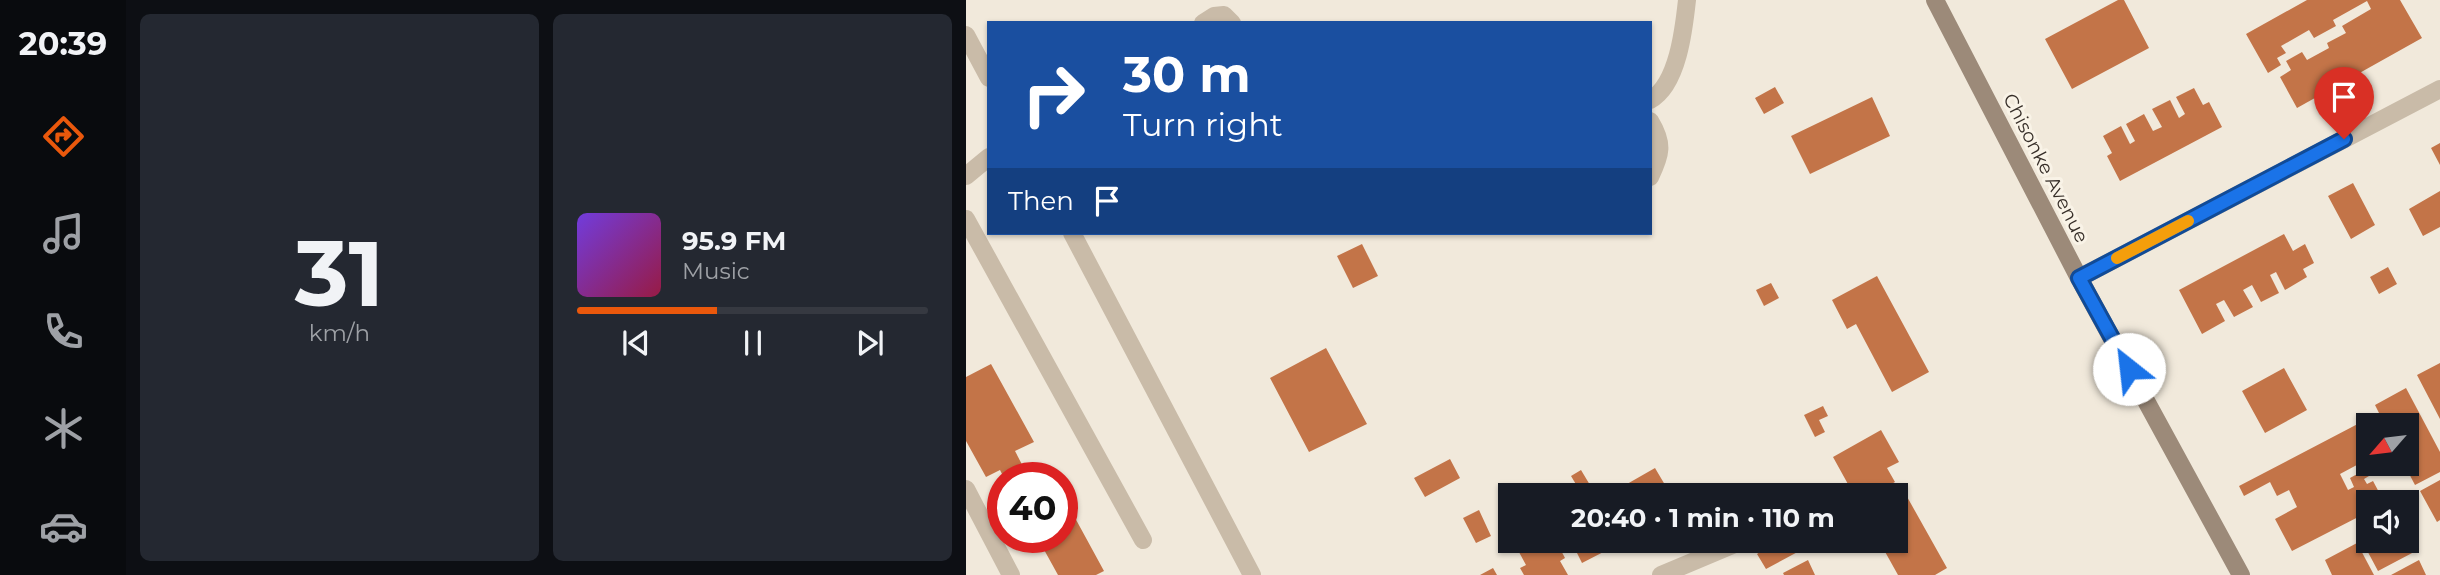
<!DOCTYPE html>
<meta charset="utf-8">
<style>
:root{--surface:#171b24;--page:#242831;--text:#f1f3f6;--muted:#9ea1a6;--line:#363941;--accent:#ea580c}
body{margin:0;font-family:Montserrat,sans-serif;background:var(--page);color:var(--text);height:100vh;display:flex;flex-direction:column;font-size:26px;white-space:nowrap}
*{box-sizing:border-box;margin:0}
p{font-size:23px;color:var(--muted)}
.icon{flex:none;width:38px;height:38px;fill:none;stroke:currentColor;stroke-width:2;stroke-linecap:round;stroke-linejoin:round}
.map{position:relative;flex:1;overflow:hidden}
.details{display:flex;flex-direction:column;gap:14px;padding:14px;background:#0d0f14;width:840px}
.details>*{flex:none}
.hud{position:absolute;left:21px;top:21px;width:665px;height:214px;border-radius:0px;box-shadow:0 2px 5px #0004;background:#1a4fa0;color:#fff;overflow:hidden}
.needle{width:46px;rotate:242deg}
.tools{position:absolute;left:1390px;top:413px;display:grid;gap:14px}
.tools a{display:grid;place-items:center;width:63px;height:63px;border-radius:0px;background:var(--surface);box-shadow:0 2px 5px #0004;font-size:35px}
.speed{position:absolute;left:21px;top:462px;display:flex;gap:14px;font-size:35px;font-weight:700;text-align:center}
.speed>*{display:grid;place-content:center;width:91px;height:91px;border-radius:50%;background:var(--surface);box-shadow:0 2px 5px #0004;line-height:1}
.speed .limit{border:10px solid #d22;background:#fff;color:#111}
.pin{position:absolute;display:grid;place-items:center;width:60px;height:60px;color:#fff;margin:-72px -30px;border-radius:50% 50% 50% 0;rotate:-45deg;box-shadow:0 0 7px #0007}
.pin .icon{rotate:45deg}
.me{position:absolute;width:77px;margin:-38px;rotate:331deg;stroke-linejoin:round;filter:drop-shadow(0 0 5px #0008)}
.turn{display:flex;align-items:center;gap:24px;height:147px;padding:0 21px;font-size:32px}
.turn .icon{width:91px;height:91px;stroke-width:2.5}
.turn b{display:block;font-size:49px;line-height:60px}
.then{display:flex;align-items:center;height:66px;padding:0 21px;background:#0003;gap:14px;font-size:26px}
.details .tile{flex:1;display:flex;flex-direction:column;justify-content:center;gap:10px;min-width:0;padding:0 24px;border-radius:10px;background:var(--page)}
.details .dial{align-items:center;gap:0}
.dial b{font-size:91px;line-height:1}
.song{display:flex;align-items:center;gap:21px}
.cover{width:84px;height:84px;border-radius:10px;background:linear-gradient(135deg,hsl(260 70% 55%),hsl(340 70% 35%))}
.played{height:7px;border-radius:4px;background:linear-gradient(90deg,var(--accent) 40%,var(--line) 40%)}
.keys{display:flex;justify-content:space-around;direction:ltr}
.details .tiles{flex:1;display:grid;gap:14px;grid-template-columns:repeat(2,1fr)}
.trip{position:absolute;left:532px;top:483px;width:410px;height:70px;border-radius:0px;background:var(--surface);box-shadow:0 2px 5px #0004;font-weight:700;line-height:70px;text-align:center}
main{display:flex;flex:1;min-height:0}
.tabs{display:flex;flex-direction:column;width:126px;justify-content:space-around;align-items:center;background:#090b0e;color:var(--muted)}
.tabs .icon{width:49px;height:49px}
.tabs .selected{color:var(--accent)}
.tabs b{font-size:32px;color:var(--text)}
.map>svg:first-child{display:block}
.building{fill:#c37448}
.lines{fill:none;stroke-linecap:round;stroke-linejoin:round}
.street{stroke:#c9bba8;stroke-width:18}
.secondary{stroke:#9c8a79;stroke-width:18}
.route-casing{stroke:#114b97;stroke-width:18}
.route{stroke:#1a73e8;stroke-width:12}
.slow{stroke:#f59e0b;stroke-width:12}
.labels{text-anchor:middle;dominant-baseline:central;stroke-width:6;stroke-linejoin:round;paint-order:stroke}
.street-label{font-size:19px;fill:#362e28;stroke:#f9f3e7}
</style>
<main>
<nav class="tabs">
<b>20:39</b>
<svg class="icon selected" aria-label="directions" viewBox="0 0 24 24"><path d="M12 3l9 9-9 9-9-9zM9 14v-3h6M13 9l2 2-2 2"/></svg>
<svg class="icon" aria-label="music" viewBox="0 0 24 24"><path d="M9 18V5l10-2v13"/><circle cx="6" cy="18" r="3"/><circle cx="16" cy="16" r="3"/></svg>
<svg class="icon" aria-label="phone" viewBox="0 0 24 24"><path d="M5 4h4l2 5-3 2q2 4 5 5l2-3 5 2v4C11 20 4 13 5 4z"/></svg>
<svg class="icon" aria-label="climate" viewBox="0 0 24 24"><path d="M12 3v18M4 7l16 10M4 17L20 7"/></svg>
<svg class="icon" aria-label="car" viewBox="0 0 24 24"><path d="M5 17H2v-5l4-1 3-4h7l3 4 3 1v5h-3M9 17h6M6 11h13"/><circle cx="7" cy="17" r="2"/><circle cx="17" cy="17" r="2"/></svg>
</nav>
<section class="details">
<div class="tiles">
<div class="tile dial"><b>31</b><p>km/h</p></div>
<div class="tile">
<div class="song"><i class="cover"></i><div><b>95.9 FM</b><p>Music</p></div></div>
<div class="played"></div>
<div class="keys"><svg class="icon" aria-label="previous" viewBox="0 0 24 24"><path d="M18 5L8 12l10 7zM5 5v14"/></svg><svg class="icon" aria-label="pause" viewBox="0 0 24 24"><path d="M8 5v14M16 5v14"/></svg><svg class="icon" aria-label="next" viewBox="0 0 24 24"><path d="M6 5l10 7-10 7zM19 5v14"/></svg></div>
</div>
</div>
</section>
<div class="map">
<svg width="1474" height="575" viewBox="0 0 1474 575">
<rect width="100%" height="100%" fill="#f1e9db"/>
<path class="building" d="M1152 0H1158L1183 48 1106 89 1079 39Z
M1341 0H1434L1456 38 1331 108 1314 77 1325 70 1320 61 1336 52 1341 60 1363 48 1361 43 1380 33 1376 26 1405 9 1401 1 1367 20 1370 26 1348 38 1343 30 1315 46 1320 53 1311 58 1315 65 1302 73 1280 34Z
M809 87 818 103 798 114 789 98Z
M1228 88 1237 105 1243 102 1256 127 1154 181 1141 156 1146 153 1137 136 1155 126 1164 144 1169 141 1160 124 1178 114 1187 131 1196 127 1186 109 1204 100 1213 118 1219 114 1210 97Z
M906 97 924 136 844 174 825 136Z
M1474 143V165L1465 148Z
M1387 183 1409 225 1385 239 1362 196Z
M1474 191V227L1457 236 1443 209Z
M1318 234 1327 251 1339 244 1348 263 1337 269 1341 277 1319 290 1310 272 1304 275 1313 293 1295 302 1286 285 1277 290 1287 307 1268 317 1258 300 1250 304 1259 321 1236 334 1213 290Z
M396 244 412 276 387 288 371 256Z
M1422 267 1431 284 1413 294 1404 277Z
M911 276 963 372 926 392 890 324 881 329 866 300Z
M805 283 813 298 798 306 790 290Z
M360 348 401 424 343 452 304 378Z
M1474 363V419L1451 375Z
M25 364 68 442 49 451 63 478H38L34 470 20 477 0 441V377Z
M1318 368 1341 410 1299 433 1276 391Z
M1440 388 1474 452V472L1449 485 1438 464H1440V425H1419L1409 405Z
M857 406 862 416 853 420 859 432 849 437 838 415Z
M1407 416 1412 425H1402V436L1397 439 1402 450V459L1374 474 1382 490 1388 487 1384 478 1395 472 1393 469 1398 466 1403 476 1398 479 1401 484 1407 481 1415 496 1402 502V512L1326 551 1309 519 1331 507 1323 490 1311 496 1304 482 1278 496 1273 486Z
M915 430 933 462 921 468 929 482 906 495H888L867 457Z
M484 459 494 478 459 497 448 478Z
M689 468 705 495H668L661 484Z
M615 470 624 485 614 491 605 476Z
M1474 480V520L1471 522 1454 491Z
M935 486 981 568 969 575H932L913 541H929V495H918Z
M513 510 525 536 510 543 497 518Z
M108 516 138 571 130 575H92L71 537H96V522Z
M1402 538V541H1442L1448 552 1412 571 1396 541Z
M547 541H590L599 558 594 561 602 575H558L554 568 560 565Z
M605 541H645L649 546 616 563Z
M811 541H852L800 569 791 554Z
M1391 543 1408 575H1366L1359 560Z
M842 560 849 575H818L817 573Z
M1453 560 1460 575H1425Z
M527 568 531 575H514Z"/>
<g class="lines">
<path class="street" d="M237 23 248 16 258 15 266 23
M0 35 23 78
M684 100C712 85 718 28 721 0
M684 121C698 144 695 154 684 177
M0 176 23 157
M0 219 177 540
M106 233 286 575
M1113 278 1474 89
M0 489 45 575
M695 575 776 541"/>
<path class="secondary" d="M969 0 1113 278 1275 575"/>
</g>
<g class="lines">
<defs>
<path id="route" d="M1163 369 1113 278 1378 139"/>
</defs>
<use href="#route" class="route-casing"/>
<use href="#route" class="route"/>
<path class="slow" d="M1151 258 1222 221"/>
</g>
<g class="labels">
<g class="street-label">
<text transform="translate(1080 168) rotate(63)">Chisonke Avenue</text>
</g>
</g>
</svg>
<div class="tools">
<a><svg class="needle" viewBox="-14 -14 28 28"><path d="M0-13l5 13h-10z" fill="#e53935"/><path d="M0 13l5-13h-10z" fill="#9ea1a6"/></svg></a>
<a><svg class="icon" aria-label="sound" viewBox="0 0 24 24"><path d="M4 9h4l5-4v14l-5-4H4zM17 9q2 3 0 6"/></svg></a>
</div>
<div class="speed"><div class="limit">40</div></div>
<div class="pin" style="left:1378px;top:139px;background:#d93025"><svg class="icon" aria-label="arrive" viewBox="0 0 24 24"><path d="M6 21V4h12l-3 4 3 4H6"/></svg></div>
<svg class="me" style="left:1163px;top:369px" viewBox="-20 -20 40 40"><circle r="19" fill="#fff"/><path d="M0-13L10 11 0 6-10 11z" fill="#1a73e8"/></svg>
<div class="trip">20:40 · 1 min · 110 m</div>
<div class="hud">
<div class="turn"><svg class="icon" aria-label="right" viewBox="0 0 24 24"><path d="M7 20v-9h11M14 6l5 5-5 5"/></svg><div><b>30 m</b>Turn right</div></div>
<div class="then">Then<svg class="icon" aria-label="arrive" viewBox="0 0 24 24"><path d="M6 21V4h12l-3 4 3 4H6"/></svg></div>
</div>
</div>
</main>
